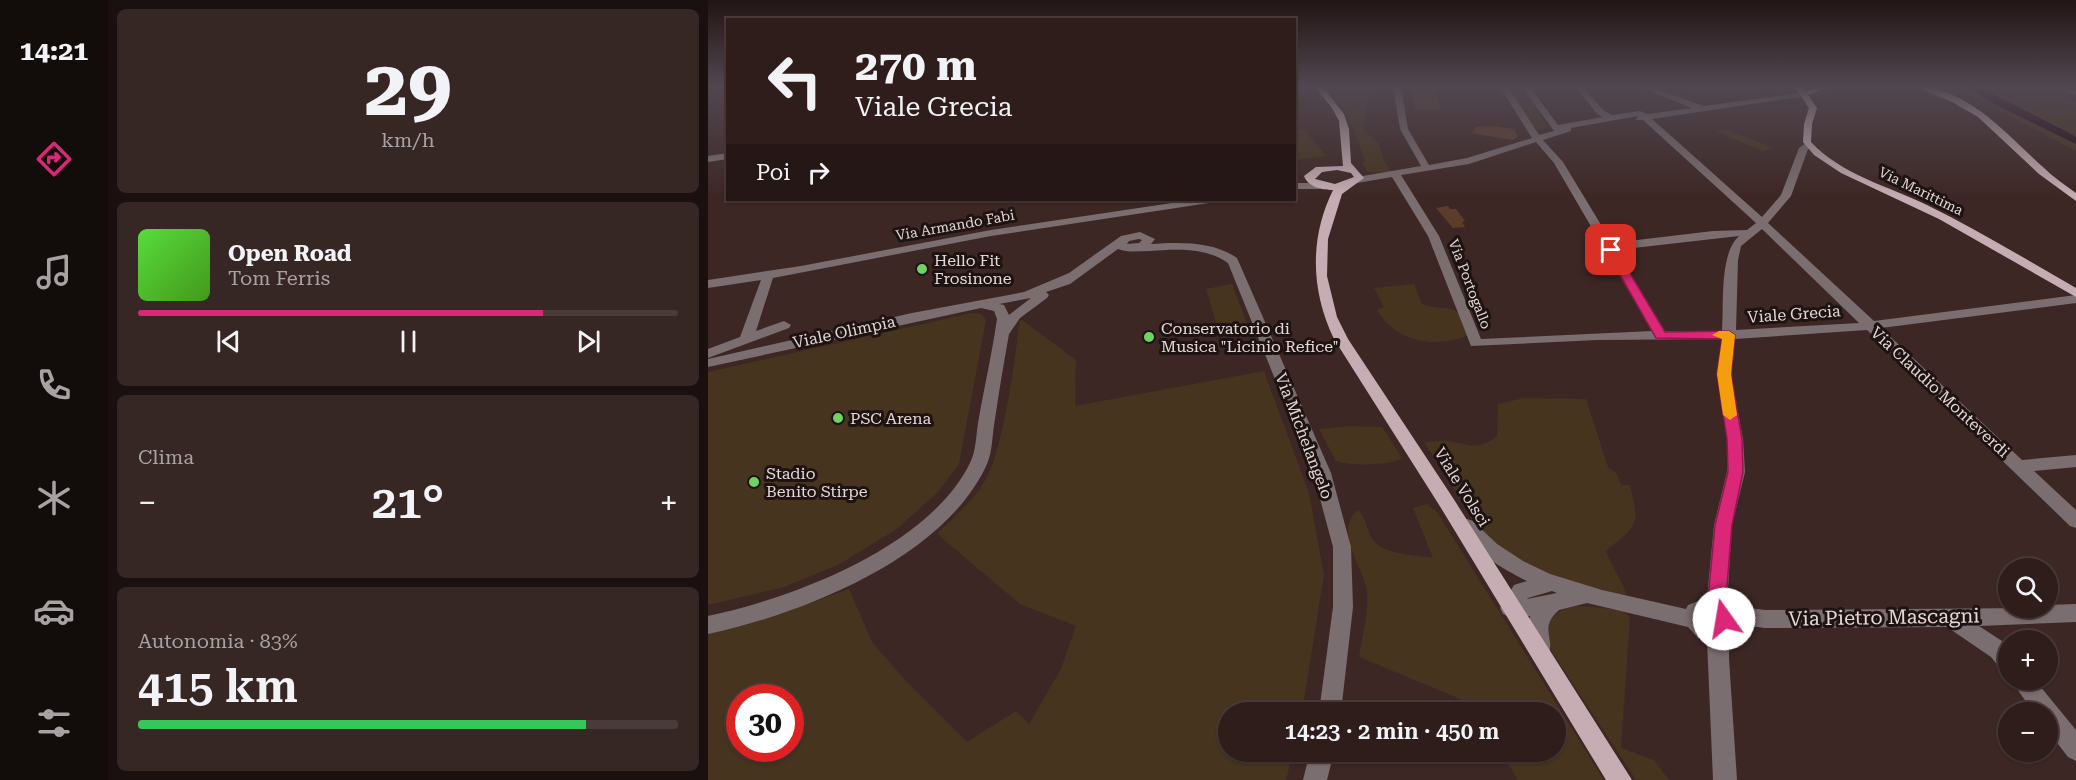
<!DOCTYPE html>
<html lang="it">
<meta charset="utf-8">
<style>
:root{--surface:#2e1d1b;--page:#362624;--text:#f1f3f6;--muted:#a7a2a3;--line:#493b3a;--accent:#db2777}
body{margin:0;font-family:"Roboto Serif",serif;background:var(--page);color:var(--text);height:100vh;display:flex;flex-direction:column;font-size:22px;white-space:nowrap}
*{box-sizing:border-box;margin:0}
p{font-size:20px;color:var(--muted)}
.icon{flex:none;width:33px;height:33px;fill:none;stroke:currentColor;stroke-width:2;stroke-linecap:round;stroke-linejoin:round}
.map{position:relative;flex:1;overflow:hidden}
.drawer{display:flex;flex-direction:column;gap:9px;padding:9px;background:#19100f;width:600px}
.drawer>*{flex:none}
.guide{position:absolute;left:18px;top:18px;width:570px;height:183px;border-radius:0px;box-shadow:0 2px 4px #0004,0 0 0 2px var(--line);background:#2e1d1b;color:var(--text);overflow:hidden}
.fabs{position:absolute;left:1290px;top:558px;display:grid;gap:12px}
.fabs a{display:grid;place-items:center;width:60px;height:60px;border-radius:50%;background:var(--surface);box-shadow:0 2px 4px #0004,0 0 0 2px var(--line);font-size:30px}
.speed{position:absolute;left:18px;top:684px;display:flex;gap:12px;font-size:30px;font-weight:700;text-align:center}
.speed>*{display:grid;place-content:center;width:78px;height:78px;border-radius:50%;background:var(--surface);box-shadow:0 2px 4px #0004,0 0 0 2px var(--line);line-height:1}
.speed .limit{border:9px solid #d22;background:#fff;color:#111}
.pin{position:absolute;display:grid;place-items:center;width:51px;height:51px;color:#fff;margin:-26px;border-radius:12px;box-shadow:0 3px 9px #0006}
.me{position:absolute;width:66px;margin:-33px;rotate:347deg;stroke-linejoin:round;filter:drop-shadow(0 0 4px #0008)}
.turn{display:flex;align-items:center;gap:21px;height:126px;padding:0 30px;font-size:27px}
.turn .icon{width:78px;height:78px;stroke-width:2.5}
.turn b{display:block;font-size:42px;line-height:51px}
.then{display:flex;align-items:center;height:57px;padding:0 30px;background:#0003;gap:12px;font-size:22px}
.big{font-size:45px;font-weight:600;line-height:1.1}
.drawer .card{flex:1;display:flex;flex-direction:column;justify-content:center;gap:9px;min-width:0;padding:0 21px;border-radius:9px;background:var(--page)}
.drawer .dial{align-items:center;gap:0}
.dial b{font-size:78px;line-height:1}
.song{display:flex;align-items:center;gap:18px}
.cover{width:72px;height:72px;border-radius:9px;background:linear-gradient(135deg,hsl(110 70% 55%),hsl(100 70% 35%))}
.played{height:6px;border-radius:3px;background:linear-gradient(90deg,var(--accent) 75%,var(--line) 75%)}
.keys{display:flex;justify-content:space-around;direction:ltr}
.heat{display:flex;justify-content:space-between;align-items:center;font-size:33px;direction:ltr}
.charge{height:9px;border-radius:4px;background:linear-gradient(90deg,#34c759 83%,var(--line) 0)}
.trip{position:absolute;left:510px;top:702px;width:348px;height:60px;border-radius:30px;background:var(--surface);box-shadow:0 2px 4px #0004,0 0 0 2px var(--line);font-weight:600;line-height:60px;text-align:center}
main{display:flex;flex:1;min-height:0}
.menu{display:flex;flex-direction:column;width:108px;justify-content:space-around;align-items:center;background:#120c0b;color:var(--muted)}
.menu .icon{width:42px;height:42px}
.menu .current{color:var(--accent)}
.menu b{font-size:27px;color:var(--text)}
.map>svg:first-child{display:block}
.green{fill:#46341f;fill-rule:evenodd}
.lines{fill:none;stroke-linecap:round;stroke-linejoin:round}
.river{fill:#210619;fill-rule:evenodd}
.building{fill:#5d3c2a}
.minor{fill:#7a6e70;fill-rule:evenodd}
.major{fill:#c6adb3;fill-rule:evenodd}
.route{fill:#db2777;stroke:#8e194d;stroke-width:1.5}
.slow{fill:#f59e0b}
.poi-dot{fill:#6fd360;stroke:#1d1312;stroke-width:2}
.labels{text-anchor:middle;dominant-baseline:central;stroke-width:6;stroke-linejoin:round;paint-order:stroke}
.far-street-label{font-size:14px;fill:#e6d6d4;stroke:#1d1312}
.poi-label{font-size:16px;fill:#e6d6d4;stroke:#1d1312;text-anchor:start}
.street-label{font-size:16px;fill:#e6d6d4;stroke:#1d1312}
.near-street-label{font-size:20px;fill:#e6d6d4;stroke:#1d1312}
</style>
<main>
<nav class="menu">
<b>14:21</b>
<svg class="icon current" aria-label="directions" viewBox="0 0 24 24"><path d="M12 3l9 9-9 9-9-9zM9 14v-3h6M13 9l2 2-2 2"/></svg>
<svg class="icon" aria-label="music" viewBox="0 0 24 24"><path d="M9 18V5l10-2v13"/><circle cx="6" cy="18" r="3"/><circle cx="16" cy="16" r="3"/></svg>
<svg class="icon" aria-label="phone" viewBox="0 0 24 24"><path d="M5 4h4l2 5-3 2q2 4 5 5l2-3 5 2v4C11 20 4 13 5 4z"/></svg>
<svg class="icon" aria-label="climate" viewBox="0 0 24 24"><path d="M12 3v18M4 7l16 10M4 17L20 7"/></svg>
<svg class="icon" aria-label="car" viewBox="0 0 24 24"><path d="M5 17H2v-5l4-1 3-4h7l3 4 3 1v5h-3M9 17h6M6 11h13"/><circle cx="7" cy="17" r="2"/><circle cx="17" cy="17" r="2"/></svg>
<svg class="icon" aria-label="filters" viewBox="0 0 24 24"><path d="M4 7h16M4 17h16"/><circle cx="9" cy="7" r="2"/><circle cx="15" cy="17" r="2"/></svg>
</nav>
<section class="drawer">
<div class="card dial"><b>29</b><p>km/h</p></div>
<div class="card">
<div class="song"><i class="cover"></i><div><b>Open Road</b><p>Tom Ferris</p></div></div>
<div class="played"></div>
<div class="keys"><svg class="icon" aria-label="previous" viewBox="0 0 24 24"><path d="M18 5L8 12l10 7zM5 5v14"/></svg><svg class="icon" aria-label="pause" viewBox="0 0 24 24"><path d="M8 5v14M16 5v14"/></svg><svg class="icon" aria-label="next" viewBox="0 0 24 24"><path d="M6 5l10 7-10 7zM19 5v14"/></svg></div>
</div>
<div class="card"><p>Clima</p>
<div class="heat"><a>−</a><b class="big">21°</b><a>+</a></div>
</div>
<div class="card"><p>Autonomia · 83%</p><b class="big">415 km</b><div class="charge"></div></div>
</section>
<div class="map">
<svg width="1368" height="780" viewBox="0 0 1368 780">
<rect width="100%" height="100%" fill="#3d2724"/>
<path class="green" d="M637 87H665L659 102 656 130 671 144 676 161 684 173 660 172 654 162 657 161C647 130 642 113 618 90Z
M800 87H816L813 88 815 93 820 94 840 128 830 129 823 126Z
M977 87H1056L1047 91 998 96Z
M1235 87H1344L1368 102V151L1257 92 1238 95 1226 91Z
M586 128 597 130 618 156 587 160Z
M1017 129 1066 148 1055 151 1007 131Z
M524 284 539 323 510 329 498 289Z
M706 284 714 304C745 314 748 298 761 335 728 349 689 343 669 310L676 307 666 288Z
M264 313 273 314 278 320 251 464 229 493 189 529 130 565 76 587 0 605V372Z
M314 320 368 360 367 406 556 371 601 493 616 575 594 712H520V752H585L578 780H0V630L60 618 141 589 164 642 199 682 259 742 308 711 321 724 353 669 368 626 312 604 229 534C246 517 266 500 278 479 294 453 309 353 311 321ZM32 698H82V748H32Z
M816 398 878 399 900 467 909 474 913 485H922C932 527 930 524 898 551 904 568 914 579 919 596L838 577 780 541 716 442C723 442 732 440 740 441 762 444 768 452 789 436L790 404Z
M643 426 674 427 694 458C682 466 641 466 628 461L611 429Z
M719 504 729 512 896 780H810L793 752H848V712H763L762 703 651 657C654 637 661 613 659 592 657 568 624 532 650 510 659 519 658 530 665 540 676 555 708 555 725 558L705 508Z
M873 606 913 610 922 617 913 748 946 760 961 780H928L844 652C833 625 845 607 873 606Z"/>
<g class="lines">
<path class="river" d="M1260 87H1271L1359 132 1368 137V144L1286 104Z"/>
</g>
<path class="building" d="M703 87H725L733 109 708 110Z
M783 126 806 129 810 137 805 140 764 133 768 127Z
M740 206 742 209H748L757 221 754 222 757 227 745 228 728 208Z"/>
<g class="lines">
<path class="minor" d="M685 87H693L700 129 721 165 759 158 824 138 792 87H800L831 135 846 131 814 87H822L850 125 895 117 889 114 868 87H875L895 110 904 115 932 111 939 114 984 108 932 87H943L995 106 1100 92 1097 96 944 119 1054 217 1073 195 1091 148 1098 143H1104L1105 145 1100 149 1083 196 1060 223 1166 321 1368 295V303L1173 328 1314 460 1368 455V467L1326 471 1368 510V528L1362 526 1159 330 1027 339 1023 374 1035 439 1037 472 1024 525 1019 605 1057 610 1340 608V605L1368 604V622L1271 626 1300 645V671L1292 668 1283 657 1239 627 1057 628 1027 624 1021 640V659L1029 780H1005L999 640 990 638 980 627 879 603 851 610C830 629 848 638 840 656L832 659 824 656 818 635 822 616 802 617 795 614 792 608 806 585 819 581C795 569 763 551 750 526L753 521 759 519 765 521 789 544 815 561 842 574 894 590 978 609 980 605 999 598 1006 525 1019 472V439L1009 374 1014 339 889 340 763 346 720 236 684 177 649 183 644 180 649 177 713 166 692 129ZM930 116 928 120H935L1048 223 1039 230 1005 231 904 243 855 162 835 140 863 131V128ZM828 142 846 163 944 331 773 339 731 236 693 175 761 164ZM1054 229 1151 323 1028 330 1030 260 1033 246ZM1031 236C1011 254 1016 305 1014 331H957L908 250ZM844 591 849 593 819 599 820 598ZM997 616 1006 622H1002Z
M1344 87 1368 91V95L1344 89Z
M20 153V159L0 162V156Z
M586 183H611L616 186 611 189H586Z
M484 200H506L501 203 283 236 65 278 48 331 76 321 83 325 81 328 0 358V349L32 337 53 280 0 288V280L93 266 283 230Z
M432 232 447 239 443 244C472 242 505 241 529 258L623 473 643 547 645 607 633 712H611L625 607V547L605 473 520 263C498 247 468 249 442 251 431 251 421 253 410 249L362 284 338 292 341 295 339 298 312 318 301 334C296 362 291 391 287 419 284 434 285 450 279 464 237 558 94 614 0 634V616C85 598 221 547 262 463 268 451 268 436 270 423 276 388 284 354 289 319L286 311 273 308 0 367V359L204 313 316 292 361 273 413 236ZM431 239 434 240 431 243 419 244 421 241ZM323 298 301 315 296 305 291 304Z
M1303 680H1327L1368 730V761L1360 757 1340 731V712H1325Z
M602 752H626L619 780H595Z"/>
<path class="major" d="M607 87H615L636 114 641 129 643 163 656 178 634 194 620 239 619 276 629 317 640 339 745 498 924 780H898L733 508 626 339C603 291 601 239 625 190 614 190 600 187 596 176L608 167 635 166 631 121 624 108ZM629 170 643 173 646 177 627 184 607 179 614 172Z
M1087 87H1095L1098 91 1111 87H1123L1100 95 1109 108 1104 124 1103 142C1134 175 1180 186 1219 205 1270 230 1319 260 1368 288V297L1231 219 1133 173 1106 155 1095 142 1096 124 1101 108Z
M1208 87C1260 87 1299 135 1335 167 1345 177 1357 185 1368 193V201L1331 174 1270 117 1244 102Z"/>
</g>
<linearGradient id="sky" x2="0" y2="1"><stop stop-color="#221514"/><stop offset="0.44" stop-color="#514750"/><stop offset="1" stop-color="#514750" stop-opacity="0"/></linearGradient>
<rect width="1368" height="197" fill="url(#sky)"/>
<path class="route" d="M903 247 908 250 957 332 1021 331 1027 335 1023 374 1034 439 1035 472 1024 525 1018 598 1017 608 1025 619 1022 625C1011 629 1004 621 999 610L1007 525 1020 472 1019 439 1009 374 1014 339 948 338 898 250Z"/>
<path class="slow" d="M1011 331H1021L1027 335 1023 374 1029 415 1022 420 1015 415 1009 374 1014 339 1004 335Z"/>
<g class="poi-dot">
<circle cx="214" cy="269" r="6"/>
<circle cx="441" cy="337" r="6"/>
<circle cx="130" cy="418" r="6"/>
<circle cx="46" cy="482" r="6"/>
</g>
<g class="labels">
<g class="far-street-label">
<text transform="translate(1213 191) rotate(26)">Via Marittima</text>
<text transform="translate(247 225) rotate(-10)">Via Armando Fabi</text>
<text transform="translate(762 284) rotate(69)">Via Portogallo</text>
</g>
<g class="poi-label">
<text x="226" y="260">Hello Fit<tspan x="226" dy="18">Frosinone</tspan></text>
<text x="453" y="328">Conservatorio di<tspan x="453" dy="18">Musica "Licinio Refice"</tspan></text>
<text x="142" y="418">PSC Arena</text>
<text x="58" y="473">Stadio<tspan x="58" dy="18">Benito Stirpe</tspan></text>
</g>
<g class="street-label">
<text transform="translate(1086 314) rotate(-4)">Viale Grecia</text>
<text transform="translate(136 332) rotate(-12)">Viale Olimpia</text>
<text transform="translate(1232 392) rotate(43)">Via Claudio Monteverdi</text>
<text transform="translate(596 436) rotate(69)">Via Michelangelo</text>
<text transform="translate(754 487) rotate(58)">Viale Volsci</text>
</g>
<g class="near-street-label">
<text transform="translate(1176 617) rotate(-1)">Via Pietro Mascagni</text>
</g>
</g>
</svg>
<div class="fabs">
<a><svg class="icon" aria-label="search" viewBox="0 0 24 24"><circle cx="10" cy="10" r="6"/><path d="M15 15l6 6"/></svg></a>
<a>+</a>
<a>−</a>
</div>
<div class="speed"><div class="limit">30</div></div>
<div class="pin" style="left:903px;top:250px;background:#d93025"><svg class="icon" aria-label="arrive" viewBox="0 0 24 24"><path d="M6 21V4h12l-3 4 3 4H6"/></svg></div>
<svg class="me" style="left:1016px;top:619px" viewBox="-20 -20 40 40"><circle r="19" fill="#fff"/><path d="M0-13L10 11 0 6-10 11z" fill="#db2777"/></svg>
<div class="trip">14:23 · 2 min · 450 m</div>
<div class="guide">
<div class="turn"><svg class="icon" aria-label="left" viewBox="0 0 24 24"><path d="M17 20v-9H6M10 6l-5 5 5 5"/></svg><div><b>270 m</b>Viale Grecia</div></div>
<div class="then">Poi<svg class="icon" aria-label="right" viewBox="0 0 24 24"><path d="M7 20v-9h11M14 6l5 5-5 5"/></svg></div>
</div>
</div>
</main>
